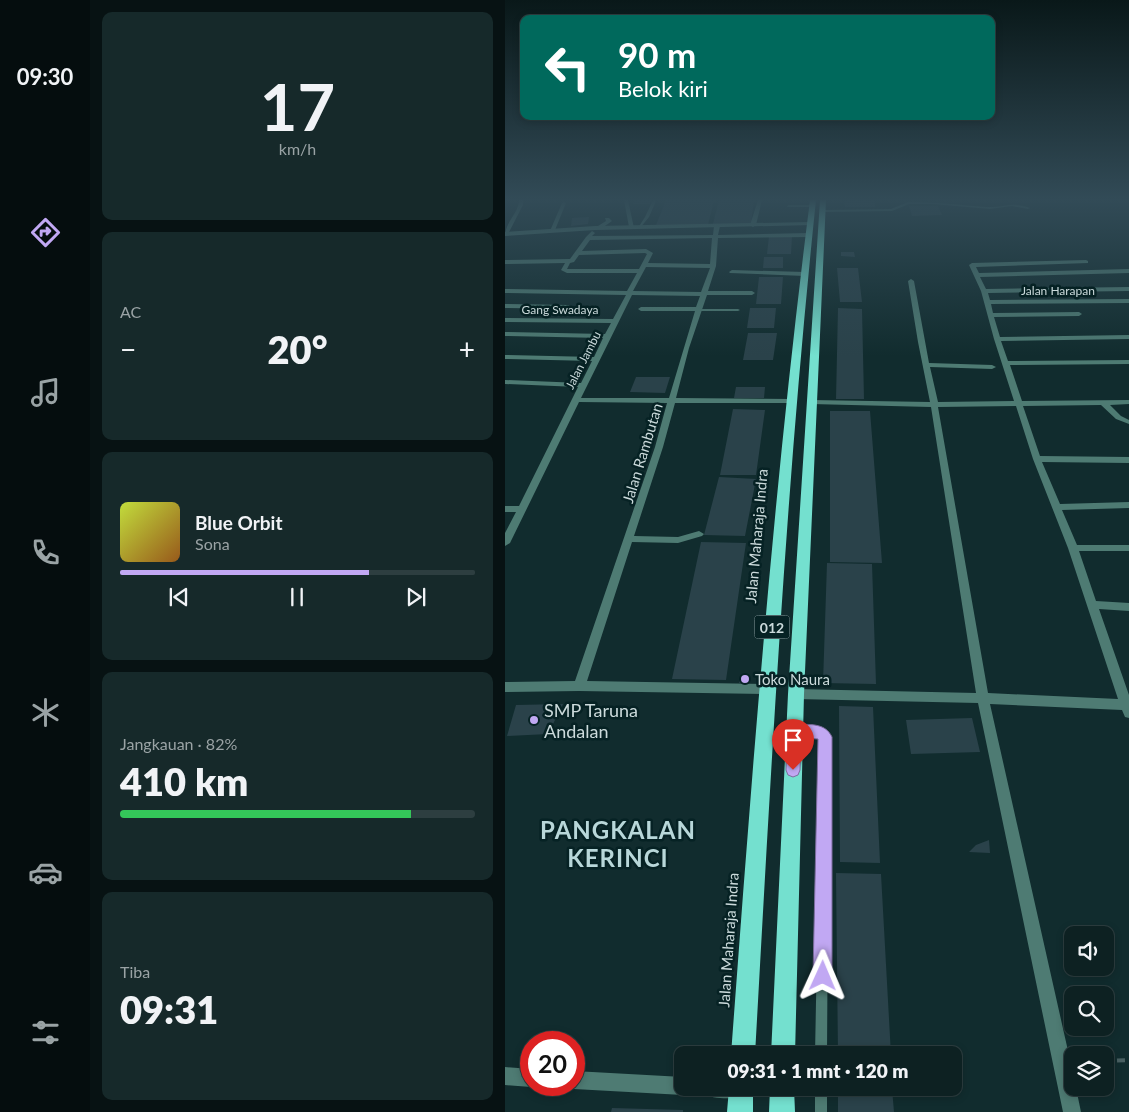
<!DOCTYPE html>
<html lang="id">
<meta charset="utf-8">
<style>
:root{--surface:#0d2122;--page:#16292a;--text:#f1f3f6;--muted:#9aa3a5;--line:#2d3e40;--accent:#c1a8f3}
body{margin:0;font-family:Lato,sans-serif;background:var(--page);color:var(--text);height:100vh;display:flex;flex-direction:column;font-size:19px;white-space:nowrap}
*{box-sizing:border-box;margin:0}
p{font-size:16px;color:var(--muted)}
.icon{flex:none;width:28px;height:28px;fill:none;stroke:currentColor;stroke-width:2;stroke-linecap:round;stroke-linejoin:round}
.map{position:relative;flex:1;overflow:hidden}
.sheet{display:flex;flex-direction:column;gap:12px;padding:12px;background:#071213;width:415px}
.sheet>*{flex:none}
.guide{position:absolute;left:15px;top:15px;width:475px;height:105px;border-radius:10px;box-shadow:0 2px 8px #0003,0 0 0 1px var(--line);background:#00695c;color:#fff;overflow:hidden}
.buttons{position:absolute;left:559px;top:926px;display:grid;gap:10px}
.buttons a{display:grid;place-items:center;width:50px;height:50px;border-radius:10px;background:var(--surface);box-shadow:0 2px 8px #0003,0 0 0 1px var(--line);font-size:25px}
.speed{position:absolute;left:15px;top:1031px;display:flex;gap:10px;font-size:25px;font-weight:700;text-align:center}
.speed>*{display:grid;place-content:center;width:65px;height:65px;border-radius:50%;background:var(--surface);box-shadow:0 2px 8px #0003,0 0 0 1px var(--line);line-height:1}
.speed .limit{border:8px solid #d22;background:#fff;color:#111}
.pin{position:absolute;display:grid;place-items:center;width:42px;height:42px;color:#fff;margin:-51px -21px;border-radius:50% 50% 50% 0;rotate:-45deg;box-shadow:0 0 5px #0007}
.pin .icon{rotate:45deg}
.me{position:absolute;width:55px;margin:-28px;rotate:1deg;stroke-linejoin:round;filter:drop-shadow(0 0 4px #0008)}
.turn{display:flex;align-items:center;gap:18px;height:105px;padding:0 15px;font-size:22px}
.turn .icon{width:65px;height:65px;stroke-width:2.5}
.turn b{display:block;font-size:35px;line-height:42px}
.big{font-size:38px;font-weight:800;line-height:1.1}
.sheet .card{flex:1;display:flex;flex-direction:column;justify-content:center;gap:8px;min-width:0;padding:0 18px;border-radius:10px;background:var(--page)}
.sheet .dial{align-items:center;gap:0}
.dial b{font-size:65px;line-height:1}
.song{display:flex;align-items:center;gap:15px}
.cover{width:60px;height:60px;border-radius:8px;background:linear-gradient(135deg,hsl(70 70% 55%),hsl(30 70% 35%))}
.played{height:5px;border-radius:2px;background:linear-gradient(90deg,var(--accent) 70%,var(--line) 70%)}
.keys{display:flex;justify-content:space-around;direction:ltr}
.heat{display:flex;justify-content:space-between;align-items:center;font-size:28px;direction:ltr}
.charge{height:8px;border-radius:4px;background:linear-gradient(90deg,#34c759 82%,var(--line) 0)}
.trip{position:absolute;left:169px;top:1046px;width:288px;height:50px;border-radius:10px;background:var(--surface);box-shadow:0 2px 8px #0003,0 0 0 1px var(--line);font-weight:800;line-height:50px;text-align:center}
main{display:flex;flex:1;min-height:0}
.tab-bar{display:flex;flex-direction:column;width:90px;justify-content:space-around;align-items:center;background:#050d0e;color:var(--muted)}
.tab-bar .icon{width:35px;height:35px}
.tab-bar .active{color:var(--accent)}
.tab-bar b{font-size:22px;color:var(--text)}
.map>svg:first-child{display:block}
.building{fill:#2a424a}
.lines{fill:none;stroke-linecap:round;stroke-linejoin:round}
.path{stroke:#496062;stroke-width:4;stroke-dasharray:8 4;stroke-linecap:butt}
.service{fill:#4e7b73;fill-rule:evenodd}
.minor{fill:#4e7b73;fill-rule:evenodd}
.tertiary{fill:#4e7b73;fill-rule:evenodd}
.trunk{fill:#74e0cf;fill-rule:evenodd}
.route{fill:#c1a8f3;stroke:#7d6d9e}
.poi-dot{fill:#c1a8f3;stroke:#062224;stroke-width:2}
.labels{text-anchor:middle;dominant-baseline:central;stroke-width:5;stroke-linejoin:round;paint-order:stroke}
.far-street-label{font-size:12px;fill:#cbdadb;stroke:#062224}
.shield{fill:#062224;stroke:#90a3a4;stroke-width:1}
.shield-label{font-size:14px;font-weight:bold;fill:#cbdadb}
.street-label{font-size:15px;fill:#cbdadb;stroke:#062224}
.poi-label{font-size:15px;fill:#cbdadb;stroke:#062224;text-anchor:start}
.near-poi-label{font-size:18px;fill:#cbdadb;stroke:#062224;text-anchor:start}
.near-district-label{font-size:24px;font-weight:bold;letter-spacing:1px;fill:#b8d7d9;stroke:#062224}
</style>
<main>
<nav class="tab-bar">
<b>09:30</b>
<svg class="icon active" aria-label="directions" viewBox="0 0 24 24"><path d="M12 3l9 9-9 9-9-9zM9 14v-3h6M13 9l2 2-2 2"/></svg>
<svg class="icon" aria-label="music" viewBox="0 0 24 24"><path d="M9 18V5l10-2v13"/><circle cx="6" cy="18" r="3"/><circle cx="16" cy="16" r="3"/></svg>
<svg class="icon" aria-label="phone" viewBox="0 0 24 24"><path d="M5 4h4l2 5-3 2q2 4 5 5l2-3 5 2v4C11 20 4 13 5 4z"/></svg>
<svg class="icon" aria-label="climate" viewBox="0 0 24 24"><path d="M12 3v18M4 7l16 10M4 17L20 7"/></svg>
<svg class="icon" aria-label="car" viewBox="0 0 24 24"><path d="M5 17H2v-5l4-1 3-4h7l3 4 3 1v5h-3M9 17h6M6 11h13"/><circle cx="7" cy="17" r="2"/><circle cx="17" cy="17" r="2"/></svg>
<svg class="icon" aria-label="filters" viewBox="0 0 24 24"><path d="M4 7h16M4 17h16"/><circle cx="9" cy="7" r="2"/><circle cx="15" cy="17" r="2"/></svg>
</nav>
<section class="sheet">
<div class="card dial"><b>17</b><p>km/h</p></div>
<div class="card"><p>AC</p>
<div class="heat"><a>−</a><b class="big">20°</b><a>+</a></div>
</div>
<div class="card">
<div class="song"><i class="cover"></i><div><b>Blue Orbit</b><p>Sona</p></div></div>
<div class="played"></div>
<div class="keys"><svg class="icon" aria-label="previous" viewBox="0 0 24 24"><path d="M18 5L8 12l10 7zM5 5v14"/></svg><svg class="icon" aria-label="pause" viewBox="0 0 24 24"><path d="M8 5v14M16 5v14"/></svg><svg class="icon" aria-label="next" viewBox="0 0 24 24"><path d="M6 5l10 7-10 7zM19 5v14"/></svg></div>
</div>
<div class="card"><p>Jangkauan · 82%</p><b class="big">410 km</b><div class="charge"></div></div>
<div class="card"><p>Tiba</p><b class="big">09:31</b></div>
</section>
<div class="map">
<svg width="624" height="1112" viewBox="0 0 624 1112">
<rect width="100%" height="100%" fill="#112c2e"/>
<path class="building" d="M130 200H146L145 204H128Z
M161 200H209L203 225H151Z
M214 200H249L246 224H208Z
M339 201H370V207H340Z
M404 206H433L437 215 407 216Z
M84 217 83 224 66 226 67 218Z
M264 236H287L286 254H262Z
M336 252H349L350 257 336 256Z
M259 257H278V268H258Z
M332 268H353L357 302H335Z
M254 277H278L276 304H251Z
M245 308H271L269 328H242Z
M333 308 357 309 359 399H331Z
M243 333H272L268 360H238Z
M131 377H165L160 393 125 392Z
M231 387H260L259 398H229Z
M228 409 260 410 251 475H215Z
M325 411H365L377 563 325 562Z
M214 477 251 479 240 536 199 535Z
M196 542 241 543 221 680 167 679Z
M322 563 367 564 371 684 318 683Z
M244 675V683H234L236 676Z
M58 704 43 734 2 736 11 705Z
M334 706 368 707 375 863 335 862Z
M467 718 475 752 406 754 401 720Z
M484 840 485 853 464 852 471 845Z
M331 873 376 874 386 1055H333Z
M333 1088H387L389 1112H333Z
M107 1108 178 1110V1112H106Z"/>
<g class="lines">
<path class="path" d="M600 1061 624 1060"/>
<path class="service" d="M148 200 151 201 144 217 135 228H133L140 217Z
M403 202C430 202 456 205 482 207 498 208 507 201 525 208L523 209 507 206 485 209 428 204H404L387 211 318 212 316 211 318 210 386 209Z
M283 205H307L309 206 307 207H282Z
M192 309H233L235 310 233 311H194L192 310Z
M290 727C302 728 317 725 324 737L322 1055H310L316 739 311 736 290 735 287 734 286 731 287 728Z
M310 1088H322V1112H310Z"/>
<path class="minor" d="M14 200H18V205L3 234 0 236C0 222 14 213 14 200Z
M119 200H123L129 228 124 227Z
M253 200H257L251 225 248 227 245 225Z
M59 202 61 203 50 230 45 231 57 203Z
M100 218H104L107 221 97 228H93V226L101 221Z
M212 224 215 226 213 235 304 233 307 235 304 237 213 238 211 266 203 291H247L250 293 247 295H202L184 348 171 398 286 399 290 401 286 403H170L158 447 129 536 173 537 194 531 199 534 197 536 173 543 127 542 82 681 262 684 266 685 268 689 266 693 262 694 74 691 0 692V682L70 681 150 447 162 403 74 402 5 543 0 546V533L11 512H0V506H14L73 387 0 384V380L76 383 87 361 0 359V355L89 357 98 338 0 336V332L100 334 106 323 0 322V318L108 319 121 295 0 293V289L122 291 132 273H62L56 270 60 263 0 264V260L65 259 81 237 87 231 90 233 87 236 208 235 209 226ZM207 238 205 264 143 263 148 253 141 249 77 251 85 240ZM140 253 142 254 134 269H62L65 263 69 262 74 255ZM141 267 205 268 196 292 128 291ZM127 295 195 296 191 307H136L133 309 136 311H190L164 398H76Z
M581 260 583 261V263L471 267 474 273 624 269V273L475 277 481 289 624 287V291L483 293 485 300 624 299V303L486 304 488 313 574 312 577 314 574 316 489 317 495 337 624 335V339L496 341 503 361 624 360V364L505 365 517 401 624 400V404L605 405 616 416 624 420V424L611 419 596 405 518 406 535 456 624 457V463L537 462 555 504 624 502V508L557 510 572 545H624V551H574L591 601 624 603V611L594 609 624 695V718L620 717 617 710 485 704 568 1073V1088H571L576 1112H558L473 703 291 699 287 698 285 694 287 690 291 689 471 693 426 407 306 404 302 402 306 400 425 402 413 342 403 281 406 279 409 281 424 363 487 365 491 367 487 369 425 367 433 402 509 401 489 339 476 291 464 265 467 263ZM511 406 528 459 563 548 613 699 483 693 433 407Z
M227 270 300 272 303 274 300 276 225 273 224 272Z
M0 304 63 305 66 307 63 309 0 308Z
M0 1067 26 1069V1085H31L26 1087 0 1085Z
M69 1071 178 1077V1088H186L184 1092 178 1095 69 1089 62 1085H69Z
M194 1088H244L245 1089 242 1095C230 1100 209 1099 197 1094Z"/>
<path class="tertiary" d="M305 222 307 225 90 230 0 236V232L90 226Z"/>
<path class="trunk" d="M305 200H311C281 485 266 769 250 1055H226C247 769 269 484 305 200Z
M315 200H321L299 694 290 1055H266L283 694Z
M224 1088H248V1112H222Z
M265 1088H289L290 1112H264Z"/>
</g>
<linearGradient id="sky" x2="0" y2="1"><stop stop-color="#091819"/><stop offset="0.56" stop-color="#324b57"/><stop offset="1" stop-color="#324b57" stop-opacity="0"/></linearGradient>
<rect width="624" height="356" fill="url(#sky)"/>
<path class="route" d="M289 724C304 725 320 722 327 737V976L324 983 318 986 311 983 308 976 313 739 296 738 295 770 293 775 288 777 283 775 281 770 282 731 284 726Z"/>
<g class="poi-dot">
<circle cx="240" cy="679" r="5"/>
<circle cx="29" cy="720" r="5"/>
</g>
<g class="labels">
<g class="far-street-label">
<text x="553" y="290">Jalan Harapan</text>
<text x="55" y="309">Gang Swadaya</text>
<text transform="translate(78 360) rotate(-63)">Jalan Jambu</text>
</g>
<rect class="shield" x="249.5" y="615.5" width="35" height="23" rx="4"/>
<g class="shield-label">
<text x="267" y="627">012</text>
</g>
<g class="street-label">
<text transform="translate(137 453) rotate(-73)">Jalan Rambutan</text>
<text transform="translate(251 536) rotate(-85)">Jalan Maharaja Indra</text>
<text transform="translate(223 940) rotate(-86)">Jalan Maharaja Indra</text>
</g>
<g class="poi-label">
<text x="250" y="679">Toko Naura</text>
</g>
<g class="near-poi-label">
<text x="39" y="710">SMP Taruna<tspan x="39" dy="21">Andalan</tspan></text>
</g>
<g class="near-district-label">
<text x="113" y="829">PANGKALAN<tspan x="113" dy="28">KERINCI</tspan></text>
</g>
</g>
</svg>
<div class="buttons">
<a><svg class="icon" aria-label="sound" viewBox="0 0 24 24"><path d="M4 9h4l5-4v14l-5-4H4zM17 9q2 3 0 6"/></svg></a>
<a><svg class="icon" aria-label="search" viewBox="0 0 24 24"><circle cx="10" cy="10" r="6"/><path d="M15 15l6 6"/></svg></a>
<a><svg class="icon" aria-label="layers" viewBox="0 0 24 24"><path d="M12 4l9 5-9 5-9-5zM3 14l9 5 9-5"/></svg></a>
</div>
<div class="speed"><div class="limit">20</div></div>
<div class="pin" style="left:288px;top:770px;background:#d93025"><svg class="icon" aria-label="arrive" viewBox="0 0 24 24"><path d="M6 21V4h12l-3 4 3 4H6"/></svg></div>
<svg class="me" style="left:318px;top:976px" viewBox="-20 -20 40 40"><path d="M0-17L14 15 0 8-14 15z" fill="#c1a8f3" stroke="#fff" stroke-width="4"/></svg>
<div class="trip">09:31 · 1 mnt · 120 m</div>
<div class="guide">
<div class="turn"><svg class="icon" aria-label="left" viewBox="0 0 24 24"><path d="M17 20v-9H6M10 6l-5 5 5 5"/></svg><div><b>90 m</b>Belok kiri</div></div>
</div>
</div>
</main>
